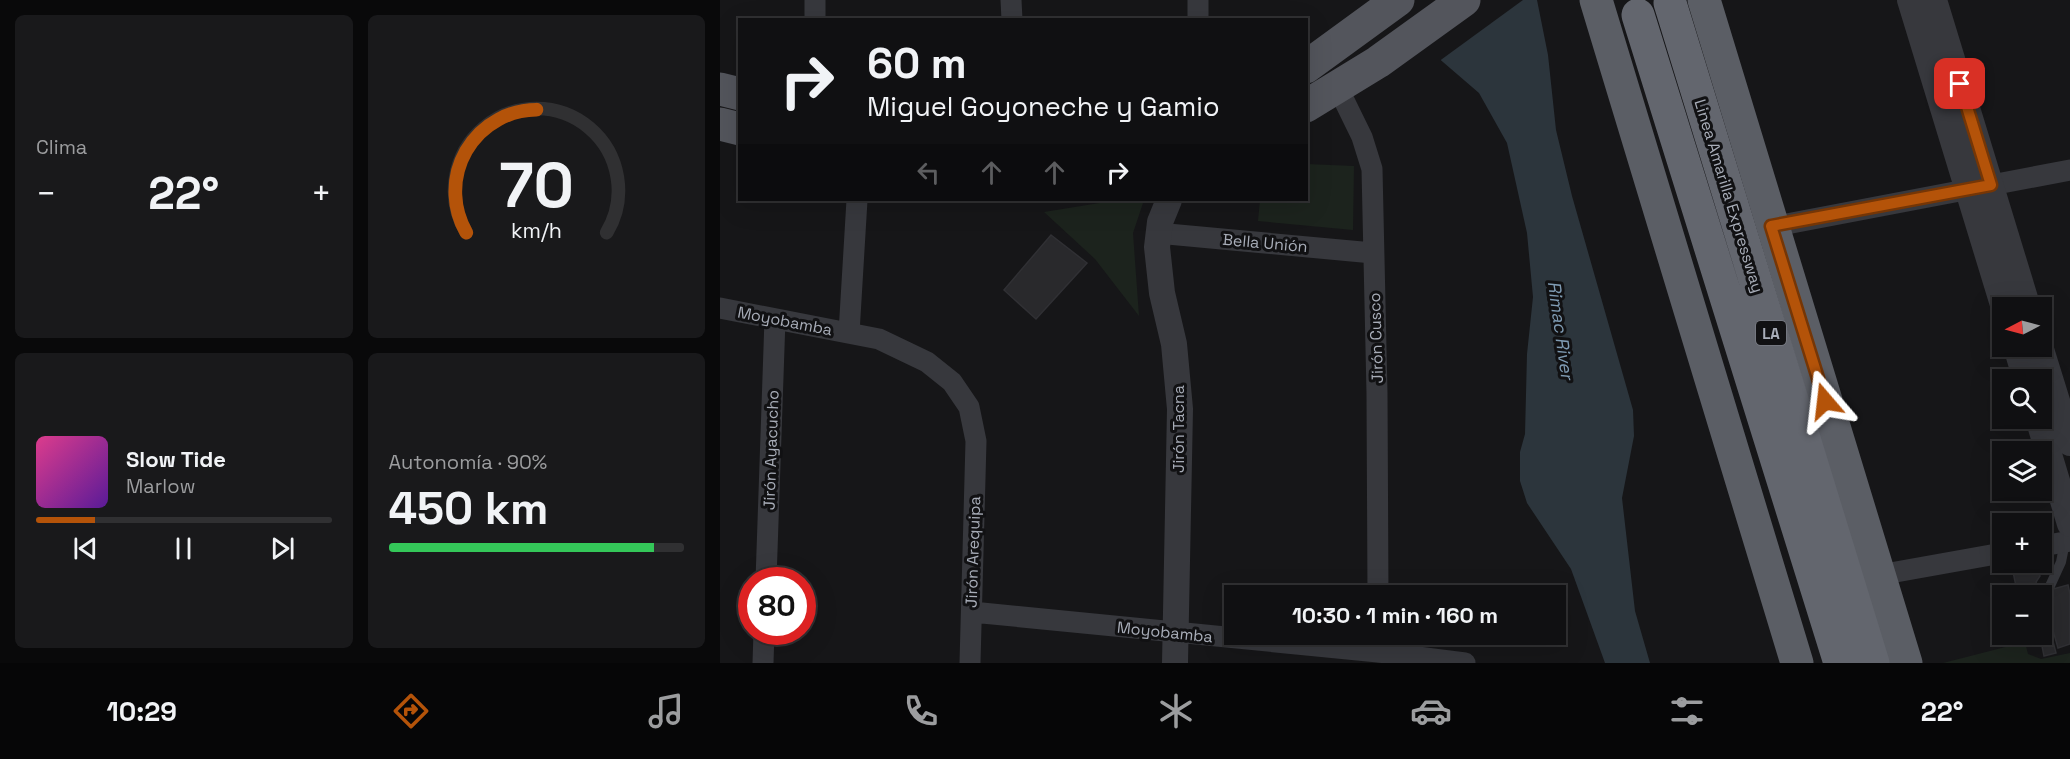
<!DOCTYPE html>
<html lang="es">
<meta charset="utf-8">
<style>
:root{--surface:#101012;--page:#19191b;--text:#f1f3f6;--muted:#9c9d9f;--line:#303032;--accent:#b45309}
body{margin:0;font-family:"Space Grotesk",sans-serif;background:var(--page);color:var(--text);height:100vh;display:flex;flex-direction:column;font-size:22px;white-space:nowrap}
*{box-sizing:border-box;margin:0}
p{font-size:20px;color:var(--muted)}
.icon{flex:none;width:33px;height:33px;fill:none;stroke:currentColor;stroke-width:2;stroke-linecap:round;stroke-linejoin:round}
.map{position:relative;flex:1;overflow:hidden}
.details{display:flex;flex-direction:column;gap:15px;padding:15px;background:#09090a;width:720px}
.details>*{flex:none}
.hud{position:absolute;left:18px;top:18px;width:570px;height:183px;border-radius:0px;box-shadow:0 6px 24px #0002,0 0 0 2px var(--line);background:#101012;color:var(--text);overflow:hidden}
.needle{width:39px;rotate:264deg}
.fabs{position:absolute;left:1272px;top:297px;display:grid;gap:12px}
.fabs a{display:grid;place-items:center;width:60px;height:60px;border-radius:0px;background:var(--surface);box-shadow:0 6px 24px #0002,0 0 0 2px var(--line);font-size:30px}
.speed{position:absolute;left:18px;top:567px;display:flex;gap:12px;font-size:30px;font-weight:700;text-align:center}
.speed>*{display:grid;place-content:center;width:78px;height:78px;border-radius:50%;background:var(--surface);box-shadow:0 6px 24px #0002,0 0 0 2px var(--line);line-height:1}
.speed .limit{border:9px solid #d22;background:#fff;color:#111}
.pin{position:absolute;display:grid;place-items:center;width:51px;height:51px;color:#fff;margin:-26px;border-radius:12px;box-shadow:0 3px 9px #0006}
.me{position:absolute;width:66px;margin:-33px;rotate:343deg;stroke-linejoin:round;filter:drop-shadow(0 0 4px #0008)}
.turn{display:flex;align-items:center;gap:21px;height:126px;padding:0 30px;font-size:27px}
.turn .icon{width:78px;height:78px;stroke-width:2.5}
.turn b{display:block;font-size:42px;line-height:51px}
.lanes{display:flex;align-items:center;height:57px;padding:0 30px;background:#0003;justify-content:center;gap:30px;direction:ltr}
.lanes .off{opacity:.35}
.big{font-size:45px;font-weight:600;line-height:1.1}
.details .tile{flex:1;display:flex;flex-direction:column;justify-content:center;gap:9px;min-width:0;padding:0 21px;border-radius:9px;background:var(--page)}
.details .dial{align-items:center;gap:0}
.dial svg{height:156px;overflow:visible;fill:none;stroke:var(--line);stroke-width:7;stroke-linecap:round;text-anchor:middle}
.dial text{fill:var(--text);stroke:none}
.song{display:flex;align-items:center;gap:18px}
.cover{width:72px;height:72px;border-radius:9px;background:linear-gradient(135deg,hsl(330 70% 55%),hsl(270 70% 35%))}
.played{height:6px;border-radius:3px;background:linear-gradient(90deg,var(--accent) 20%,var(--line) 20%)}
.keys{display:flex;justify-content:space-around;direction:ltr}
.heat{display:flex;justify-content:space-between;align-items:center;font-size:33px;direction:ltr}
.charge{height:9px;border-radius:4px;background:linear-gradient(90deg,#34c759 90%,var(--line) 0)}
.details .tiles{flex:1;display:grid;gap:15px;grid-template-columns:repeat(2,1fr)}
.trip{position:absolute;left:504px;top:585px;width:342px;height:60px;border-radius:0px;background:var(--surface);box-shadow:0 6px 24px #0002,0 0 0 2px var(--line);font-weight:600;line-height:60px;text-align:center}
.dock{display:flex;height:96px;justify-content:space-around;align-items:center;background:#060607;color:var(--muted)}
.dock .icon{width:42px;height:42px}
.dock .current{color:var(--accent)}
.dock b{font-size:27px;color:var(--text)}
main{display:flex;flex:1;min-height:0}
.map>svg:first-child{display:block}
.green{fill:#1c231d}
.water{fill:#2c353c}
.pier{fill:#161618}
.building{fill:#29292c;stroke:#303034;stroke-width:1.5}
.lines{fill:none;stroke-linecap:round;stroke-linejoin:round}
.service{stroke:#37383d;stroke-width:10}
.minor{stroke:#37383d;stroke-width:21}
.tertiary{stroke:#37383d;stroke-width:26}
.primary{stroke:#53555c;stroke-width:33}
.trunk{stroke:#5b5e65;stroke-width:33}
.motorway{stroke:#63666e;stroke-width:33}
.route-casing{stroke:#753606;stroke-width:15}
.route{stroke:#b45309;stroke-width:10}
.labels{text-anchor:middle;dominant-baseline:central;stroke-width:6;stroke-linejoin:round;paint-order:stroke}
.shield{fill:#111113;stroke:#7b7e86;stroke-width:1.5}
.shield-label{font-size:15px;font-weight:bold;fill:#a8adb8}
.street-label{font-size:16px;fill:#a8adb8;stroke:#111113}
.water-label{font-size:18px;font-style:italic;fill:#7f9bb3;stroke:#111113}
</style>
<main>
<section class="details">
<div class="tiles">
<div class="tile"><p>Clima</p>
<div class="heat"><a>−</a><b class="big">22°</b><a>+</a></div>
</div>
<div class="tile dial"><svg viewBox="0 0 100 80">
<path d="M14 69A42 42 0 1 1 86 69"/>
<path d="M14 69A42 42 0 0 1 50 6" stroke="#b45309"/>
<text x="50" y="56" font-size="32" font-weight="700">70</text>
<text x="50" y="72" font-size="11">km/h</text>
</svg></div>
<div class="tile">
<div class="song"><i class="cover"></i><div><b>Slow Tide</b><p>Marlow</p></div></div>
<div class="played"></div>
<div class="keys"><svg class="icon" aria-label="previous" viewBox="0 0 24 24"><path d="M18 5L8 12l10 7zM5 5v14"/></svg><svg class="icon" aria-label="pause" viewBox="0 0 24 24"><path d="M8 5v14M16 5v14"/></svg><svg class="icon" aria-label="next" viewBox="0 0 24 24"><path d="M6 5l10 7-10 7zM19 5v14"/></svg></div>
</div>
<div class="tile"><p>Autonomía · 90%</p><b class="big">450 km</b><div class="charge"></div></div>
</div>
</section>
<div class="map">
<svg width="1350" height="663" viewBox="0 0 1350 663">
<rect width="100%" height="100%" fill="#161618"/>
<path class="green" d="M587 164 634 166 633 230 538 221 540 200H586Z
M398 200H424L413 233 419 316 375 259 324 212Z
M1305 642 1308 654 1321 659 1350 653V663H1223Z"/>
<path class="water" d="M681 0H817L828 55 836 130 852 196 913 410 914 436 902 498 915 611 930 663H885L851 569 807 503 800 481V452L805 434 807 354 813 297 807 233 787 143 759 93 709 50Z"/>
<path class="pier" d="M678 0H803L718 62 707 52Z"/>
<path class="building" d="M331 235 367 263 316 319 284 290Z
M1291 562H1317L1320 576 1316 582 1321 596H1298Z
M1348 585 1350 594V644L1338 648 1322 592Z
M1322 599 1336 653 1324 656 1321 641 1309 643 1307 634H1322Z"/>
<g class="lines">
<path class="service" d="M1330 586 1341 562 1345 542"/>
<path class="minor" d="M95 0V20
M291 0 292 20
M478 0V20
M618 88 642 137 652 169 657 393 658 596
M1051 227 1350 170
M437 233 653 253
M0 308 159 339 207 362 232 382 249 407 256 441 250 663
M129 333 137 200
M1322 546 1350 541
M1159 575 1282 553
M46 580 55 319
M252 612 658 652 745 663
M43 663 44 632"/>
<path class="tertiary" d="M1190 0 1284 308
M1214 0 1308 308
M449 200 440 222 437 247 442 293 454 344 460 409 455 663
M1296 346 1306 380
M1320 346 1350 443
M1318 418 1350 524"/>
<path class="primary" d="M586 67 678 0
M0 89 20 94
M586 106 658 62 744 0
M0 124 20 129"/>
<path class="trunk" d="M876 0 1077 663
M984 0 1186 663"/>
<path class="motorway" d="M950 3 1153 663
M918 15 1120 663"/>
</g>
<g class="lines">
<defs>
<path id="route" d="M1105 401 1051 226 1271 185 1240 84"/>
</defs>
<use href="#route" class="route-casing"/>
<use href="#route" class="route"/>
</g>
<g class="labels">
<rect class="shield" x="1036" y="321" width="30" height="24" rx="4.5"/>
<g class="shield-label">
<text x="1051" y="333">LA</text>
</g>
<g class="street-label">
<text transform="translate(1009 196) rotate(73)">Linea Amarilla Expressway</text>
<text transform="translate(545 243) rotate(5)">Bella Unión</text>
<text transform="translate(65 321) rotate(11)">Moyobamba</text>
<text transform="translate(656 338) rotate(-92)">Jirón Cusco</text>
<text transform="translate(458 429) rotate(-90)">Jirón Tacna</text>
<text transform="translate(51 450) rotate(-88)">Jirón Ayacucho</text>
<text transform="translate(253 552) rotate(-88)">Jirón Arequipa</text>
<text transform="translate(445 632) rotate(6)">Moyobamba</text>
</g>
<g class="water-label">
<text transform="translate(841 330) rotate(82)">Rimac River</text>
</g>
</g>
</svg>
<div class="fabs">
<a><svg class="needle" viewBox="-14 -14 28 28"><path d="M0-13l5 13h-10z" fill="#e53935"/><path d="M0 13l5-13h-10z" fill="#9c9d9f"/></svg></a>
<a><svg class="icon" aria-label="search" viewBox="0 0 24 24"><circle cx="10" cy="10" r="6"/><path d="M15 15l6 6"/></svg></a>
<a><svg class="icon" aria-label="layers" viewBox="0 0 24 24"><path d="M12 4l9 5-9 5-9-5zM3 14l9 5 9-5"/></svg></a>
<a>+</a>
<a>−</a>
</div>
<div class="speed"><div class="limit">80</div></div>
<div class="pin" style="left:1240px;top:84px;background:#d93025"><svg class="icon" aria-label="arrive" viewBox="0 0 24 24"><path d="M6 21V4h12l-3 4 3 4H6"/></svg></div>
<svg class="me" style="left:1105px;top:401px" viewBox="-20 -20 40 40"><path d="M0-17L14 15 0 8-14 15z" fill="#b45309" stroke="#fff" stroke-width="4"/></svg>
<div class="trip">10:30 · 1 min · 160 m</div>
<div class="hud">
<div class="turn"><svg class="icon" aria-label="right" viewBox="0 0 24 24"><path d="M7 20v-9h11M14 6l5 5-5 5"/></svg><div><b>60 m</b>Miguel Goyoneche y Gamio</div></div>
<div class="lanes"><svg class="icon off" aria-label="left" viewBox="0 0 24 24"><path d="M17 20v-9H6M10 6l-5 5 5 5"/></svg><svg class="icon off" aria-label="ahead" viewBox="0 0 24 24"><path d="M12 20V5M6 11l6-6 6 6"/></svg><svg class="icon off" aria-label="ahead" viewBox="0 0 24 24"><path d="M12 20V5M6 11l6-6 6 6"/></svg><svg class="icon" aria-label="right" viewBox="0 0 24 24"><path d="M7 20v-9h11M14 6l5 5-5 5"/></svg></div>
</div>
</div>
</main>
<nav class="dock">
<b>10:29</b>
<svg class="icon current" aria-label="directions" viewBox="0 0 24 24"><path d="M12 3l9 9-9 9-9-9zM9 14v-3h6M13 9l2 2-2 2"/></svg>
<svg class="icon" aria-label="music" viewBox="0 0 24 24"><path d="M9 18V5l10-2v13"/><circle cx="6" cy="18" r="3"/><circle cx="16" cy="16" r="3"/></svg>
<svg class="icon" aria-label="phone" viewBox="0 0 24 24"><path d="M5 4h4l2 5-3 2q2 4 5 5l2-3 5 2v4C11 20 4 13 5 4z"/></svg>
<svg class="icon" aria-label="climate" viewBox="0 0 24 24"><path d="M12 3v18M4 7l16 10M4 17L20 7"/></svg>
<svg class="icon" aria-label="car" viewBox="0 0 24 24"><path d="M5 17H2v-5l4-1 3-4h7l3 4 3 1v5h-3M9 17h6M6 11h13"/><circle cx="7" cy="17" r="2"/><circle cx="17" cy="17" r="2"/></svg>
<svg class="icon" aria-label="filters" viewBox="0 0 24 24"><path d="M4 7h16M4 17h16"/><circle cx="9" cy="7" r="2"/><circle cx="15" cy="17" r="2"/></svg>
<b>22°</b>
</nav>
